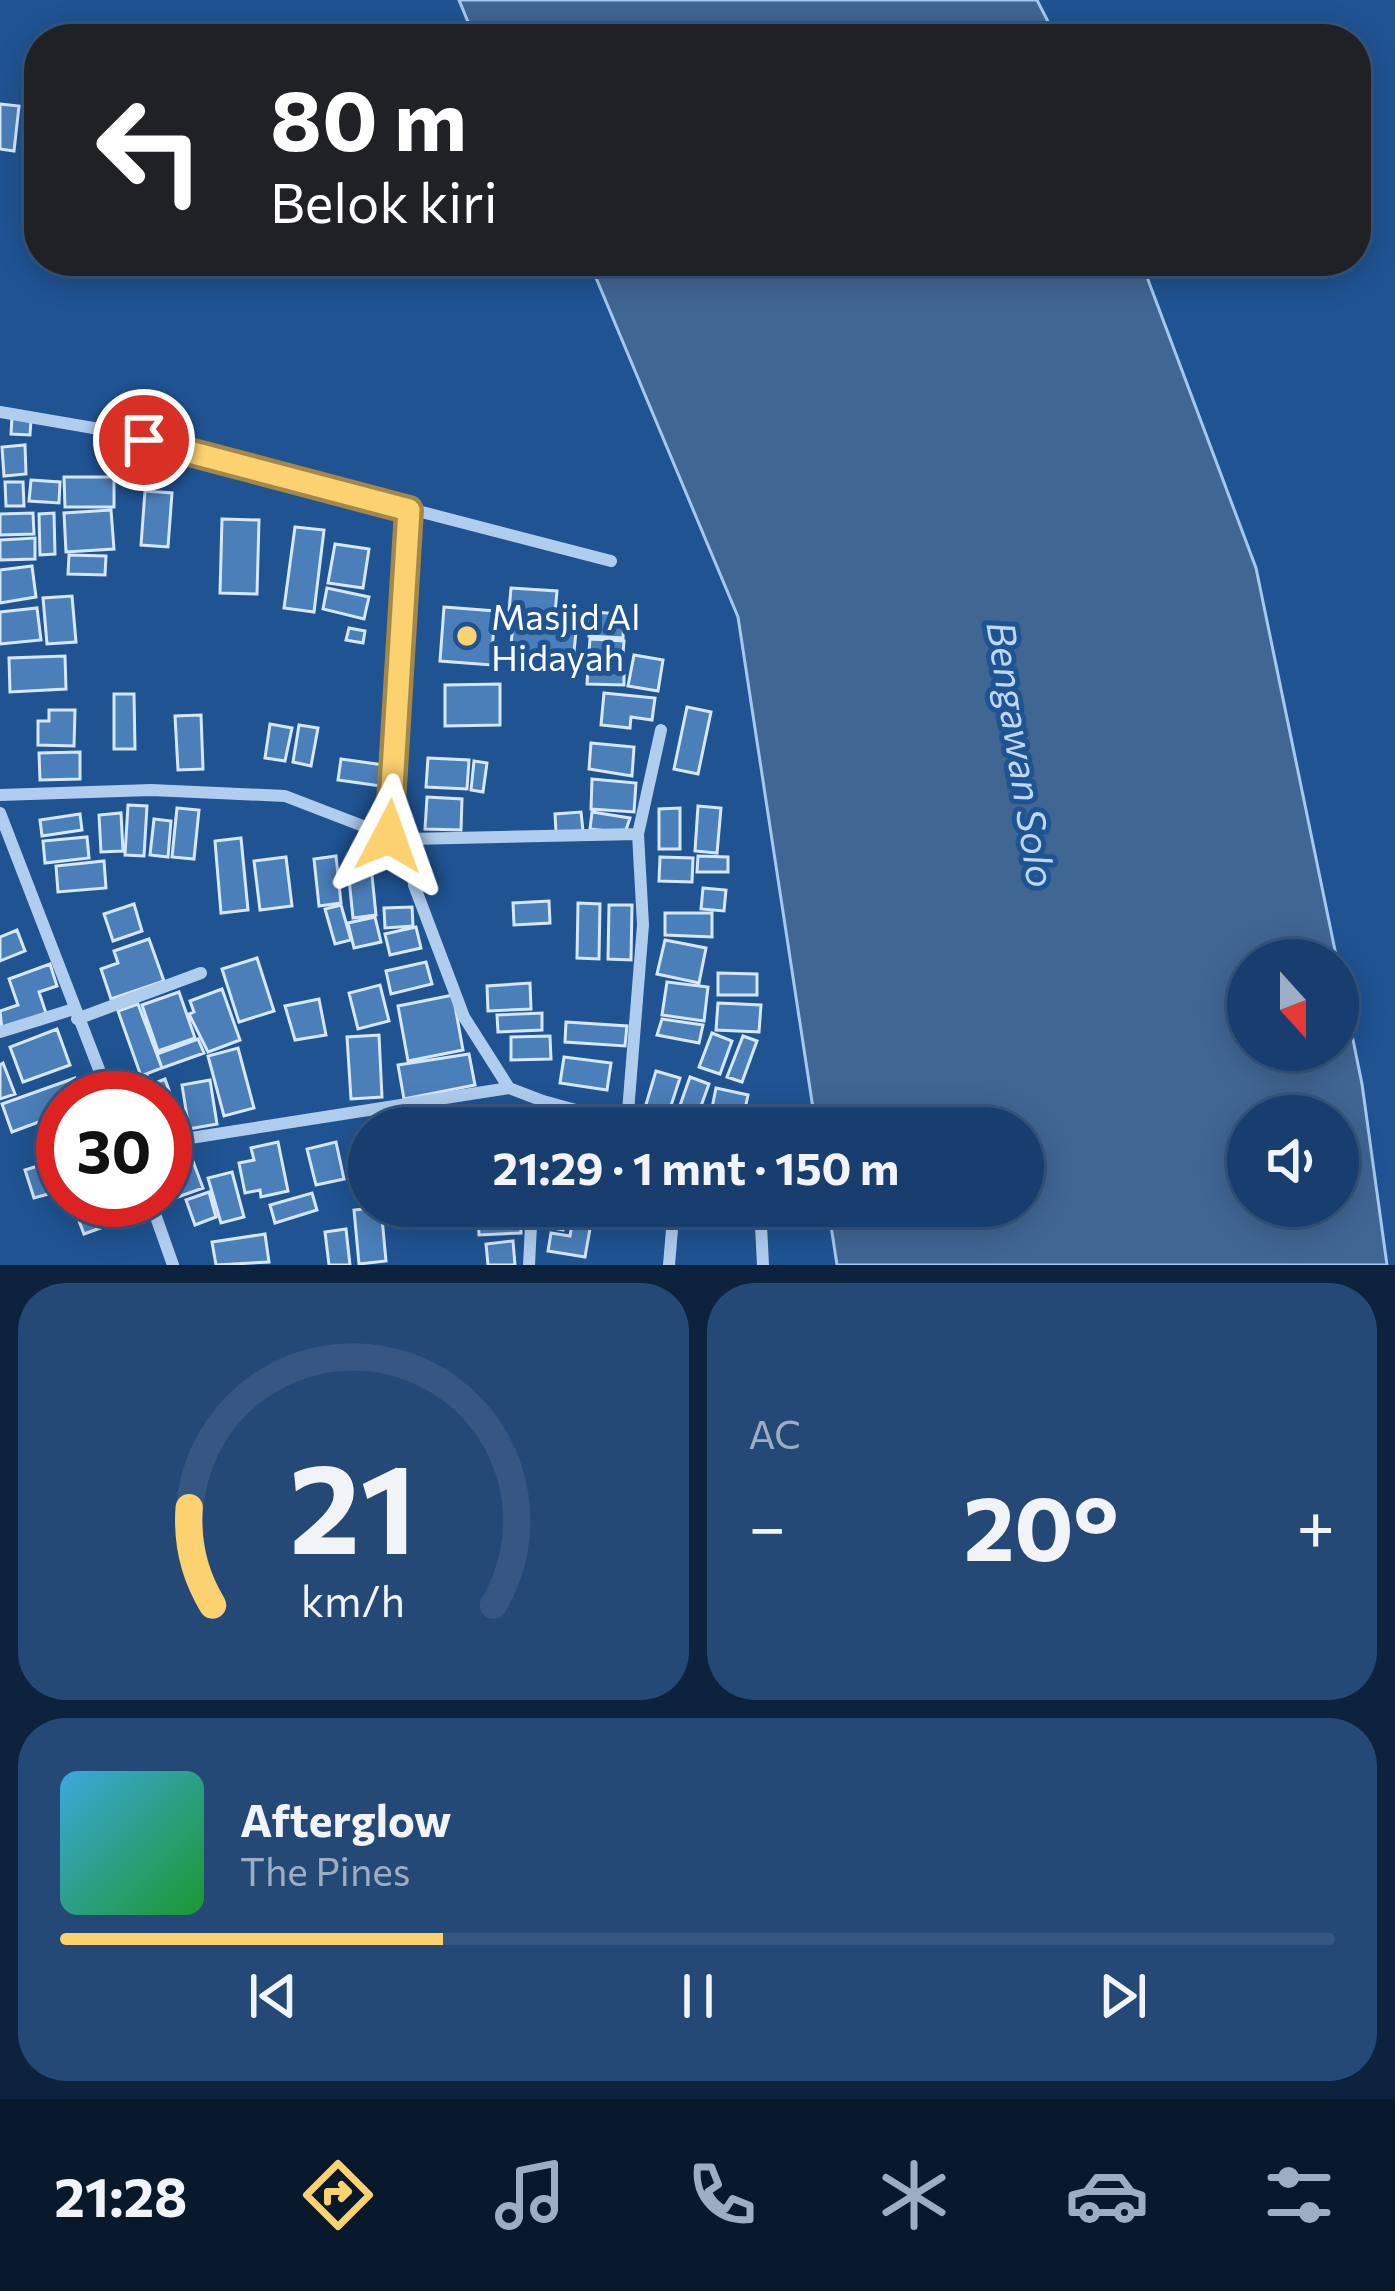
<!DOCTYPE html>
<html lang="id">
<meta charset="utf-8">
<style>
:root{--surface:#173e6e;--page:#244976;--text:#f1f3f6;--muted:#9eaec2;--line:#365781;--accent:#fcd170}
body{margin:0;font-family:Commissioner,sans-serif;background:var(--page);color:var(--text);height:100vh;display:flex;flex-direction:column;font-size:45px;white-space:nowrap}
*{box-sizing:border-box;margin:0}
p{font-size:39px;color:var(--muted)}
.icon{flex:none;width:66px;height:66px;fill:none;stroke:currentColor;stroke-width:2;stroke-linecap:round;stroke-linejoin:round}
.map{position:relative;height:1265px;overflow:hidden}
.drawer{display:flex;flex-direction:column;gap:18px;padding:18px;background:#0d223c;flex:1}
.drawer>*{flex:none}
.top-card{position:absolute;left:24px;top:24px;width:1347px;height:252px;border-radius:48px;box-shadow:0 6px 30px #0003,0 0 0 3px var(--line);background:#202124;color:#fff;overflow:hidden}
.needle{width:78px;rotate:159deg}
.controls{position:absolute;left:1227px;top:939px;display:grid;gap:24px}
.controls a{display:grid;place-items:center;width:132px;height:132px;border-radius:50%;background:var(--surface);box-shadow:0 6px 30px #0003,0 0 0 3px var(--line);font-size:60px}
.speed{position:absolute;left:36px;top:1071px;display:flex;gap:24px;font-size:60px;font-weight:700;text-align:center}
.speed>*{display:grid;place-content:center;width:156px;height:156px;border-radius:50%;background:var(--surface);box-shadow:0 6px 30px #0003,0 0 0 3px var(--line);line-height:1}
.speed .limit{border:18px solid #d22;background:#fff;color:#111}
.pin{position:absolute;display:grid;place-items:center;width:102px;height:102px;color:#fff;margin:-51px;border:6px solid #fff;border-radius:50%;box-shadow:0 3px 12px #0007}
.me{position:absolute;width:132px;margin:-66px;rotate:4deg;stroke-linejoin:round;filter:drop-shadow(0 0 9px #0008)}
.turn{display:flex;align-items:center;gap:42px;height:252px;padding:0 48px;font-size:54px}
.turn .icon{width:156px;height:156px;stroke-width:2.5}
.turn b{display:block;font-size:84px;line-height:102px}
.big{font-size:90px;font-weight:700;line-height:1.1}
.drawer .widget{flex:1;display:flex;flex-direction:column;justify-content:center;gap:18px;min-width:0;padding:0 42px;border-radius:48px;background:var(--page)}
.drawer .dial{align-items:center;gap:0}
.dial svg{height:312px;overflow:visible;fill:none;stroke:var(--line);stroke-width:7;stroke-linecap:round;text-anchor:middle}
.dial text{fill:var(--text);stroke:none}
.song{display:flex;align-items:center;gap:36px}
.cover{width:144px;height:144px;border-radius:18px;background:linear-gradient(135deg,hsl(200 70% 55%),hsl(130 70% 35%))}
.played{height:12px;border-radius:6px;background:linear-gradient(90deg,var(--accent) 30%,var(--line) 30%)}
.keys{display:flex;justify-content:space-around;direction:ltr}
.heat{display:flex;justify-content:space-between;align-items:center;font-size:66px;direction:ltr}
.drawer .tiles{flex:1;display:grid;gap:18px;grid-template-columns:1fr 1fr}
.widget:last-child{grid-column:span 2}
.trip{position:absolute;left:348px;top:1107px;width:696px;height:120px;border-radius:60px;background:var(--surface);box-shadow:0 6px 30px #0003,0 0 0 3px var(--line);font-weight:700;line-height:120px;text-align:center}
.menu{display:flex;height:192px;justify-content:space-around;align-items:center;background:#09192c;color:var(--muted)}
.menu .icon{width:84px;height:84px}
.menu .on{color:var(--accent)}
.menu b{font-size:54px;color:var(--text)}
.map>svg:first-child{display:block}
.water{fill:#406693;stroke:#a4c8ef;stroke-width:3;fill-rule:evenodd}
.building{fill:#4b7fba;stroke:#d6e7fa;stroke-width:3}
.lines{fill:none;stroke-linecap:round;stroke-linejoin:round}
.street{stroke:#b0cdee;stroke-width:12}
.route-casing{stroke:#a48849;stroke-width:30}
.route{stroke:#fcd170;stroke-width:21}
.poi-dot{fill:#fcd170;stroke:#1f5392;stroke-width:4.5}
.labels{text-anchor:middle;dominant-baseline:central;stroke-width:10;stroke-linejoin:round;paint-order:stroke}
.poi-label{font-size:36px;fill:#fff;stroke:#1f5392;text-anchor:start}
.water-label{font-size:39px;font-style:italic;fill:#bcd7f4;stroke:#1f5392}
</style>
<div class="map">
<svg width="1395" height="1265" viewBox="0 0 1395 1265">
<rect width="100%" height="100%" fill="#1f5392"/>
<path class="water" d="M459 0H1037L1057 39H475Z
M589 261H1141L1256 568 1337 960H1248V1050H1338V966L1362 1084 1387 1265H837L828 1206H1023V1128H816L738 617ZM1248 1116H1338V1206H1248Z"/>
<path class="building" d="M0 104 19 106 14 151 0 149Z
M12 417 31 419 30 435 11 434Z
M25 445 26 474 4 476 2 447Z
M64 477H114V507H65Z
M31 480 60 482 59 503 29 501Z
M5 482H23L24 506H6Z
M145 491 172 493 168 547 141 545Z
M111 510 114 549 66 552 64 513Z
M33 513 34 534 0 535V514Z
M54 513 55 554 40 555 39 514Z
M222 519 259 520 257 594 220 593Z
M295 527 324 530 314 612 284 608Z
M35 538V559L0 560V540Z
M335 544 369 549 363 588 328 583Z
M69 555 106 556 105 575 68 574Z
M32 566 36 597 0 603V570Z
M327 588 369 597 364 619 323 609Z
M511 588 557 591 554 625 508 622Z
M72 596 76 642 47 644 43 598Z
M444 607 495 611 491 665 440 661Z
M37 608 41 640 0 644V612Z
M590 612 624 614 623 638 589 636Z
M513 625 576 632 573 661 510 654Z
M349 628 365 631 363 643 346 640Z
M590 639 624 641 622 665 588 663Z
M634 655 663 660 658 691 628 686Z
M65 656 66 689 10 692 9 658Z
M588 668 624 669V685L587 684Z
M500 684V725L445 726V685Z
M604 693 655 698 652 720 631 717 630 728 601 725Z
M114 694H134L135 749H114Z
M687 707 711 712 698 774 674 769Z
M49 710H75L74 746 38 745V721H49Z
M201 715 203 769 178 770 175 716Z
M270 724 292 728 285 761 265 758Z
M299 725 318 728 311 766 293 762Z
M591 743 634 747 632 776 589 769Z
M80 752V779L40 780 39 753Z
M428 758 469 760 467 789 426 787Z
M341 759 384 765 381 786 338 780Z
M474 761 487 763 483 792 471 790Z
M592 779 636 783 634 812 591 809Z
M427 797 462 799 461 830 425 829Z
M128 805 147 806 144 856 125 855Z
M698 806 721 808 717 853 695 851Z
M177 808 199 810 194 859 172 857Z
M680 808V849H659V809Z
M581 812 583 831 556 833 555 814Z
M592 812 630 818 625 833 590 829Z
M121 813 123 851 101 852 99 815Z
M80 814 82 830 42 836 40 820Z
M154 819 171 821 168 857 150 855Z
M87 837 89 858 45 863 43 841Z
M241 838 248 910 221 913 215 841Z
M336 856 341 903 319 906 314 859Z
M370 856 376 915 353 918 347 859Z
M698 856 728 857V872H697Z
M286 857 292 906 260 910 254 861Z
M660 857 693 858 692 882 659 881Z
M104 861 106 888 58 892 56 866Z
M703 888 726 890 724 911 701 909Z
M549 901 550 923 514 925 513 903Z
M578 903 600 904 599 959 577 958Z
M134 904 142 931 113 941 104 914Z
M341 905 351 940 335 944 325 909Z
M609 905H632L631 960 608 959Z
M412 907 413 926 385 928 384 908Z
M665 913H712V937L665 935Z
M375 917 381 942 354 948 348 923Z
M416 927 421 948 390 955 385 934Z
M17 930 25 951 0 961V937Z
M149 939 164 981 111 999 101 969 118 963 114 951Z
M665 940 706 948 699 983 657 974Z
M257 958 274 1011 239 1022 222 969Z
M426 962 432 984 391 994 386 971Z
M50 964 57 986 39 992 46 1013 2 1030 0 1011 18 1005 9 979Z
M718 973 757 974V995H718Z
M667 982 708 987 704 1021 662 1015Z
M530 983 531 1009 488 1011 487 986Z
M380 985 389 1021 358 1029 349 993Z
M222 989 240 1040 208 1052 189 1014 194 1012 190 1001Z
M179 992 195 1038 158 1051 142 1005Z
M453 995 463 1050 408 1061 398 1006Z
M319 999 326 1035 295 1040 285 1006Z
M718 1003 761 1005 759 1032 716 1030Z
M138 1004 162 1068 141 1076 118 1011Z
M542 1013V1030L498 1032 497 1015Z
M662 1019 703 1025 699 1043 657 1035Z
M566 1022 627 1026 625 1046 565 1042Z
M57 1029 70 1065 23 1082 10 1047Z
M712 1033 732 1041 720 1074 699 1067Z
M379 1035 382 1097 351 1099 347 1037Z
M550 1036 551 1059 511 1060V1037Z
M743 1036 757 1041 742 1082 727 1077Z
M198 1039 204 1053 162 1068 157 1054Z
M238 1048 254 1108 224 1116 208 1056Z
M469 1054 475 1085 404 1099 398 1065Z
M564 1057 611 1063 607 1090 560 1083Z
M3 1063 15 1094 0 1099V1065Z
M656 1071 680 1078 667 1118 644 1111Z
M147 1075 150 1085 165 1079 181 1124 165 1129V1098H142L141 1094 130 1098 124 1085Z
M690 1077 709 1084 693 1128H672Z
M75 1078 83 1098H63V1113L12 1132 2 1104Z
M210 1080 217 1124 189 1129 182 1085Z
M716 1088 748 1095 741 1128H708Z
M493 1117H524V1128H493Z
M485 1118 486 1128H463L462 1120Z
M185 1140 203 1188 175 1198 165 1172V1147Z
M278 1142 288 1191 261 1197 260 1190 245 1193 239 1163 254 1160 251 1148Z
M336 1142 344 1179 316 1185 307 1149Z
M63 1158V1190L34 1198 25 1170Z
M232 1172 244 1217 221 1223 208 1178Z
M209 1192 216 1217 195 1225 186 1200Z
M312 1193 317 1210 275 1223 270 1205Z
M86 1200H127L133 1216 84 1234 73 1205Z
M548 1206H568L563 1230 544 1226Z
M575 1206H594L585 1257 548 1251 551 1233 570 1236Z
M381 1207 386 1261 359 1264 354 1210Z
M520 1212 521 1233 479 1235 478 1214Z
M346 1229 350 1265H329L325 1232Z
M265 1234 269 1262 216 1265 212 1242Z
M513 1241 515 1265H488L486 1244Z"/>
<g class="lines">
<path class="street" d="M0 412 105 430 611 561
M0 795 151 790 285 796 389 836 409 839 638 834 643 925 627 1124
M0 813 110 1098
M638 834 661 730
M389 836 409 510
M409 839 414 885 464 1017 509 1088
M77 1019 201 973
M0 1032 74 1009
M541 1128 543 1101
M165 1142 509 1088 543 1101 641 1128
M150 1200 173 1265
M760 1206 763 1265
M529 1265 532 1206
M669 1265 674 1206"/>
</g>
<g class="lines">
<defs>
<path id="route" d="M144 440 409 510 389 836"/>
</defs>
<use href="#route" class="route-casing"/>
<use href="#route" class="route"/>
</g>
<circle class="poi-dot" cx="467" cy="636" r="12"/>
<g class="labels">
<g class="poi-label">
<text x="491" y="615">Masjid Al<tspan x="491" dy="41">Hidayah</tspan></text>
</g>
<g class="water-label">
<text transform="translate(1023 754) rotate(81)">Bengawan Solo</text>
</g>
</g>
</svg>
<div class="controls">
<a><svg class="needle" viewBox="-14 -14 28 28"><path d="M0-13l5 13h-10z" fill="#e53935"/><path d="M0 13l5-13h-10z" fill="#9eaec2"/></svg></a>
<a><svg class="icon" aria-label="sound" viewBox="0 0 24 24"><path d="M4 9h4l5-4v14l-5-4H4zM17 9q2 3 0 6"/></svg></a>
</div>
<div class="speed"><div class="limit">30</div></div>
<div class="pin" style="left:144px;top:440px;background:#d93025"><svg class="icon" aria-label="arrive" viewBox="0 0 24 24"><path d="M6 21V4h12l-3 4 3 4H6"/></svg></div>
<svg class="me" style="left:389px;top:836px" viewBox="-20 -20 40 40"><path d="M0-17L14 15 0 8-14 15z" fill="#fcd170" stroke="#fff" stroke-width="4"/></svg>
<div class="trip">21:29 · 1 mnt · 150 m</div>
<div class="top-card">
<div class="turn"><svg class="icon" aria-label="left" viewBox="0 0 24 24"><path d="M17 20v-9H6M10 6l-5 5 5 5"/></svg><div><b>80 m</b>Belok kiri</div></div>
</div>
</div>
<section class="drawer">
<div class="tiles">
<div class="widget dial"><svg viewBox="0 0 100 80">
<path d="M14 69A42 42 0 1 1 86 69"/>
<path d="M14 69A42 42 0 0 1 8 44" stroke="#fcd170"/>
<text x="50" y="56" font-size="32" font-weight="700">21</text>
<text x="50" y="72" font-size="11">km/h</text>
</svg></div>
<div class="widget"><p>AC</p>
<div class="heat"><a>−</a><b class="big">20°</b><a>+</a></div>
</div>
<div class="widget">
<div class="song"><i class="cover"></i><div><b>Afterglow</b><p>The Pines</p></div></div>
<div class="played"></div>
<div class="keys"><svg class="icon" aria-label="previous" viewBox="0 0 24 24"><path d="M18 5L8 12l10 7zM5 5v14"/></svg><svg class="icon" aria-label="pause" viewBox="0 0 24 24"><path d="M8 5v14M16 5v14"/></svg><svg class="icon" aria-label="next" viewBox="0 0 24 24"><path d="M6 5l10 7-10 7zM19 5v14"/></svg></div>
</div>
</div>
</section>
<nav class="menu">
<b>21:28</b>
<svg class="icon on" aria-label="directions" viewBox="0 0 24 24"><path d="M12 3l9 9-9 9-9-9zM9 14v-3h6M13 9l2 2-2 2"/></svg>
<svg class="icon" aria-label="music" viewBox="0 0 24 24"><path d="M9 18V5l10-2v13"/><circle cx="6" cy="18" r="3"/><circle cx="16" cy="16" r="3"/></svg>
<svg class="icon" aria-label="phone" viewBox="0 0 24 24"><path d="M5 4h4l2 5-3 2q2 4 5 5l2-3 5 2v4C11 20 4 13 5 4z"/></svg>
<svg class="icon" aria-label="climate" viewBox="0 0 24 24"><path d="M12 3v18M4 7l16 10M4 17L20 7"/></svg>
<svg class="icon" aria-label="car" viewBox="0 0 24 24"><path d="M5 17H2v-5l4-1 3-4h7l3 4 3 1v5h-3M9 17h6M6 11h13"/><circle cx="7" cy="17" r="2"/><circle cx="17" cy="17" r="2"/></svg>
<svg class="icon" aria-label="filters" viewBox="0 0 24 24"><path d="M4 7h16M4 17h16"/><circle cx="9" cy="7" r="2"/><circle cx="15" cy="17" r="2"/></svg>
</nav>
